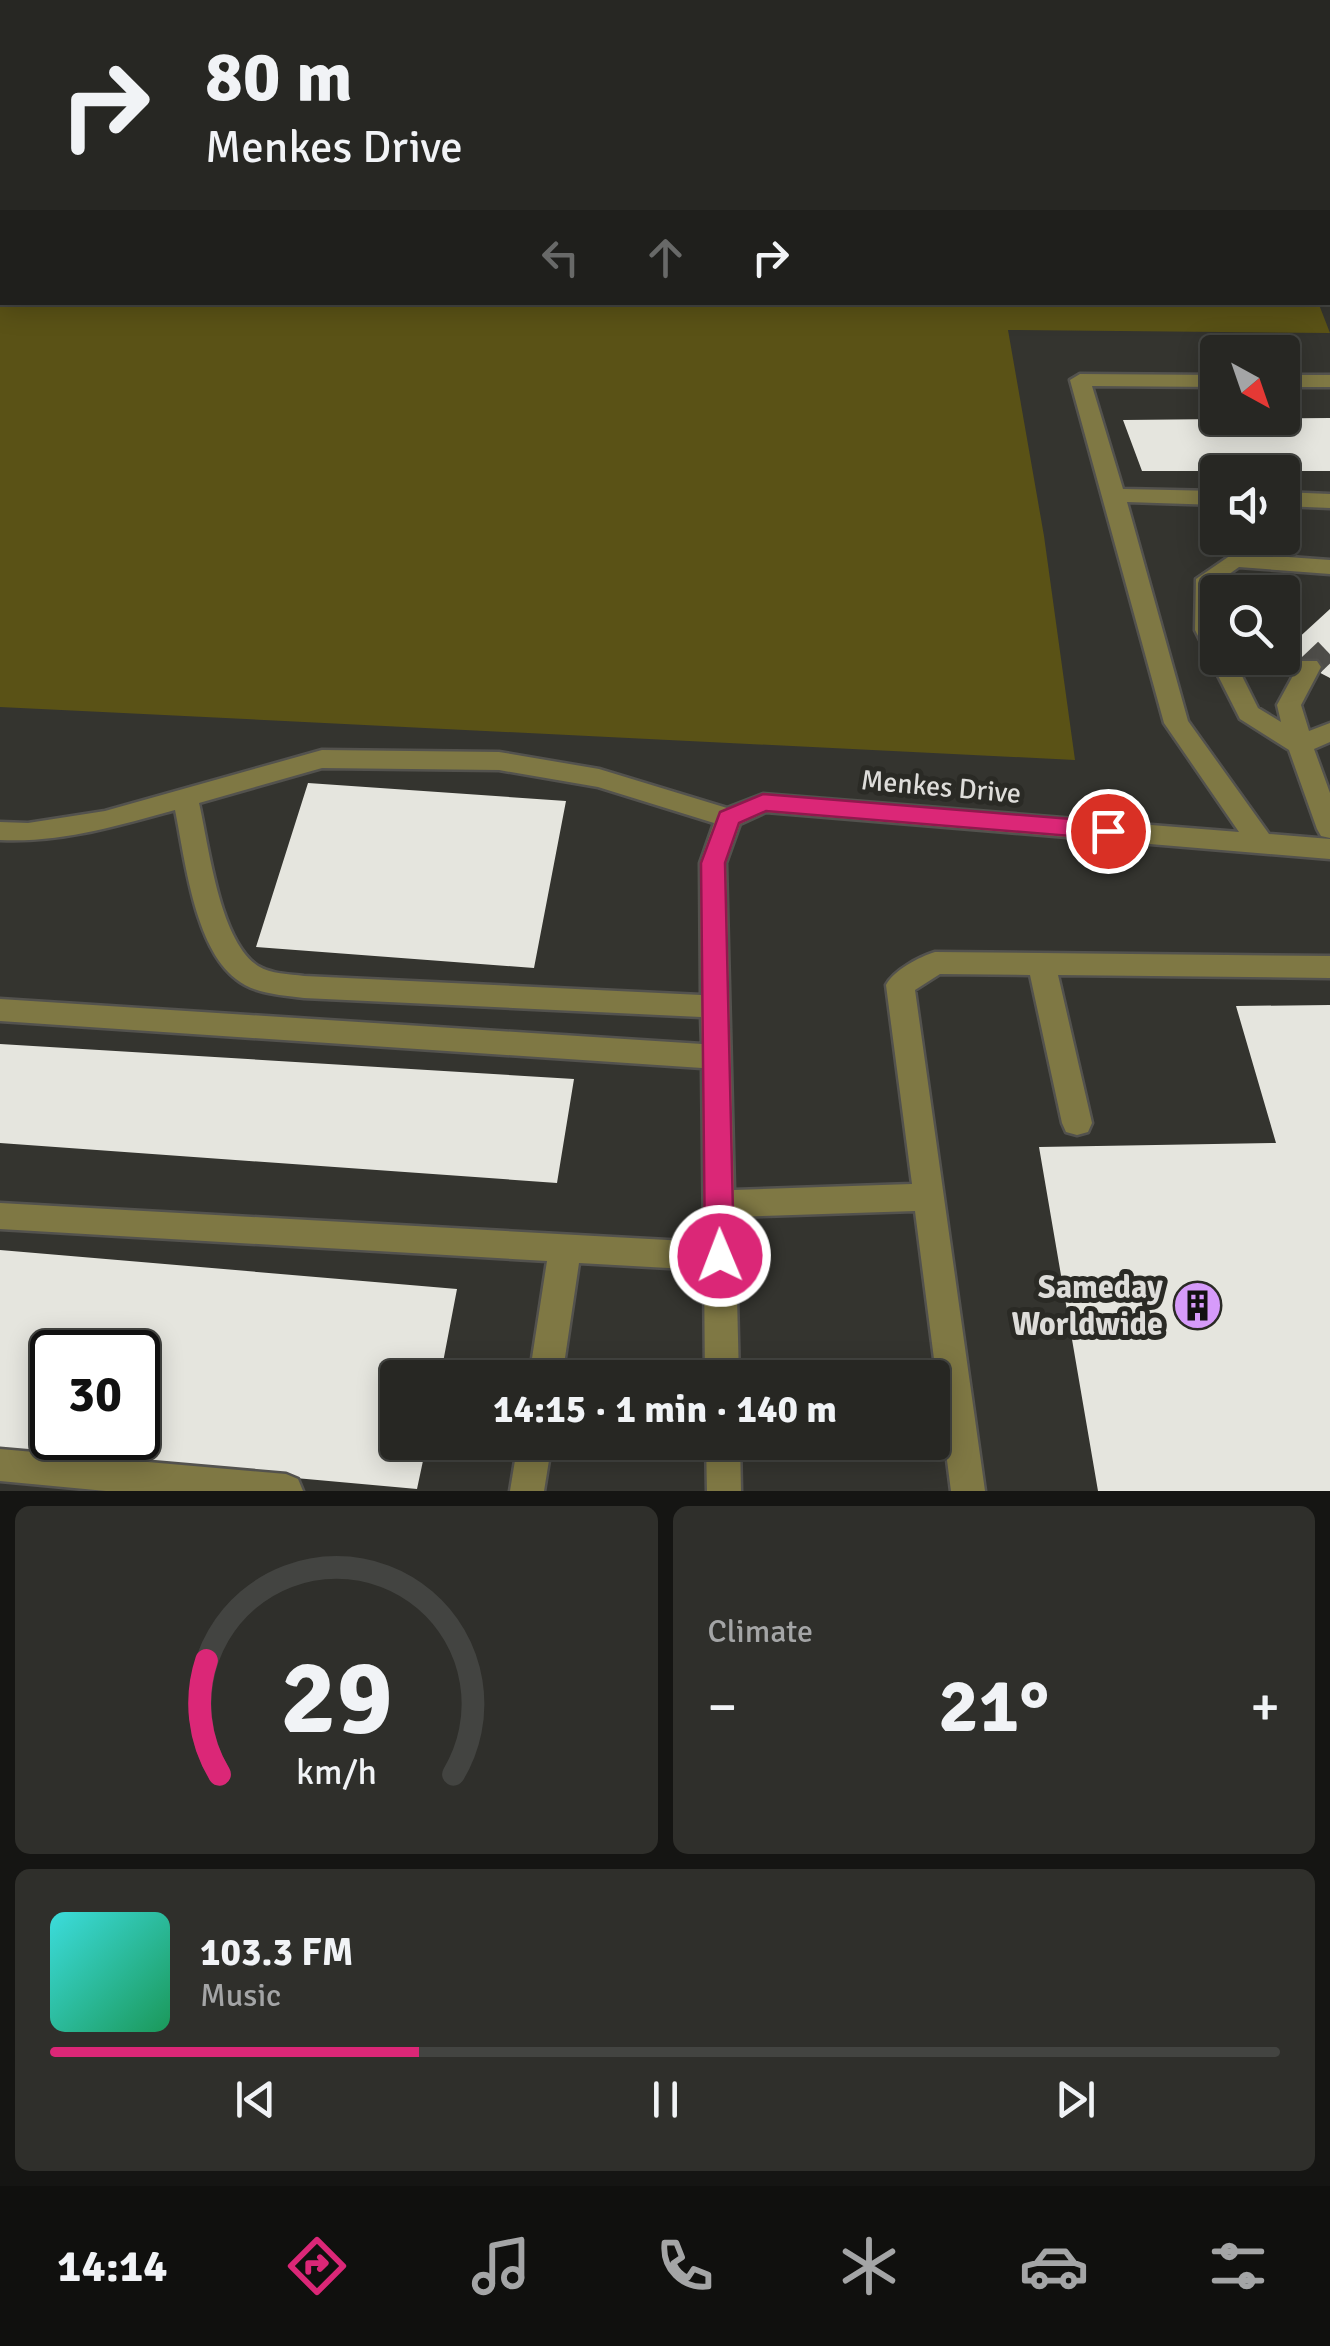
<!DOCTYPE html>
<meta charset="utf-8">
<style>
:root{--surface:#272723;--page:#2f2f2b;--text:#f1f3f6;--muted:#a4a5a6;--line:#434441;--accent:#db2777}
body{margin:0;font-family:Signika,sans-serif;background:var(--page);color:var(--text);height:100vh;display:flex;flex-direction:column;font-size:38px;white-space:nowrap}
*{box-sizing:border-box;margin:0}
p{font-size:32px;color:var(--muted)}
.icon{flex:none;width:55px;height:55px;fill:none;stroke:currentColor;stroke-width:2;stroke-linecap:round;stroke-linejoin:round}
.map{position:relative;height:1491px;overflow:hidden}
.side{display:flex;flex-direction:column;gap:15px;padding:15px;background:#151513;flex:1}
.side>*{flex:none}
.guide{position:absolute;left:0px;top:0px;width:1330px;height:305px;box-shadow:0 5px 25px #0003,0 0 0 2px var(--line);background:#272723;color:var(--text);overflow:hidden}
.needle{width:65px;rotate:140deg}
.controls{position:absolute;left:1200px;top:335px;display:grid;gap:20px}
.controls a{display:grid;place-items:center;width:100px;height:100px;border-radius:10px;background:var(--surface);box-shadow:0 5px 25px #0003,0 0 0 2px var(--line);font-size:50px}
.speed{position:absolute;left:30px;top:1330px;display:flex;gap:20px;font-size:50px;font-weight:700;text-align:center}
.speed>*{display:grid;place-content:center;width:130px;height:130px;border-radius:50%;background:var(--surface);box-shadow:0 5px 25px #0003,0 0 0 2px var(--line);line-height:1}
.speed .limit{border:5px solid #111;border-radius:15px;background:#fff;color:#111}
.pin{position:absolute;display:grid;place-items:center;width:85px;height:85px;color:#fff;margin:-42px;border:5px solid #fff;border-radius:50%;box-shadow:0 2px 10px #0007}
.me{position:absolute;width:110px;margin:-55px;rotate:359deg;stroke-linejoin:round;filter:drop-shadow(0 0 8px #0008)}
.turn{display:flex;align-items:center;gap:35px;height:210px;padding:0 40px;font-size:45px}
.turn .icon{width:130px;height:130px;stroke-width:2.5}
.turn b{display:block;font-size:70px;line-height:85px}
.lanes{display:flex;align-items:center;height:95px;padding:0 40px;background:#0003;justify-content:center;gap:50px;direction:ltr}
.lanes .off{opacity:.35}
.big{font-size:75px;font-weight:700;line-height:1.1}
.side .card{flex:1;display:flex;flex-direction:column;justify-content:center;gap:15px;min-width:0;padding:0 35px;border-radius:15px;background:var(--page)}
.side .dial{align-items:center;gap:0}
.dial svg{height:260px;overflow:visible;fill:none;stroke:var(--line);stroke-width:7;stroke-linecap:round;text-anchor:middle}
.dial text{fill:var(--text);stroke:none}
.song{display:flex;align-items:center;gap:30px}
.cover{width:120px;height:120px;border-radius:15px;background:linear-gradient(135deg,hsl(180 70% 55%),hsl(150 70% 35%))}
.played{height:10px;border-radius:5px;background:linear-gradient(90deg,var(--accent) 30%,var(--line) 30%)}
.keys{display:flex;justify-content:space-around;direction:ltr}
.heat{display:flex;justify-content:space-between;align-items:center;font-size:55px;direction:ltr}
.side .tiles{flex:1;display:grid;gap:15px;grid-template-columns:1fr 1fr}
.card:last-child{grid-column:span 2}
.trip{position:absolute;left:380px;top:1360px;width:570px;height:100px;border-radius:10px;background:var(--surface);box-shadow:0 5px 25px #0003,0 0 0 2px var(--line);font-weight:700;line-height:100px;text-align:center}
.dock{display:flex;height:160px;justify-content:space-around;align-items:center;background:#10100e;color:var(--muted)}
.dock .icon{width:70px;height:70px}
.dock .selected{color:var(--accent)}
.dock b{font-size:45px;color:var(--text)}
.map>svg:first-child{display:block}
.green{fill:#5a5216}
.building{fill:#e5e5de;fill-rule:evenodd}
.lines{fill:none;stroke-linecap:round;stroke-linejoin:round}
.minor-tunnel{stroke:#4e4d49;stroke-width:24;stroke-dasharray:24 11;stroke-linecap:butt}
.minor-casing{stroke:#53524e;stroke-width:5}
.major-casing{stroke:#53524e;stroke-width:5}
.path{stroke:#777672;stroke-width:5;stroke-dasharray:4 5;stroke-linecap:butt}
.minor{fill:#7f7844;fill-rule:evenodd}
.major{fill:#cabb44;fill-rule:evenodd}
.route{fill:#db2777;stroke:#8e194d;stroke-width:2.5}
.labels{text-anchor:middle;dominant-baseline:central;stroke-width:10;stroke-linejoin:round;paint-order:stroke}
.street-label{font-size:28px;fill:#deddda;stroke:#2a2a25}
.near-poi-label{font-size:32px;font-weight:bold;fill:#deddda;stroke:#2a2a25;text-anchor:end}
</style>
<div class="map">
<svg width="1330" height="1491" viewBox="0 0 1330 1491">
<rect width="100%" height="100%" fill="#34342f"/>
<path class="green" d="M0 0 1186 2H2V302H1318L1330 333 1008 330 1044 536 1075 760 0 707Z"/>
<path class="building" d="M1330 418V471H1142L1123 420Z
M1330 609V678L1282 653Z
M308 783 566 801 534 968 256 947Z
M1330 1005V1491H1098L1039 1147 1276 1143 1236 1006Z
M0 1044 574 1079 557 1183 0 1143Z
M0 1250 457 1289 440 1378H398V1442H427L417 1489 0 1451ZM52 1352H138V1438H52Z"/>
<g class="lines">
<path class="minor-tunnel" d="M1309 667 1330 647"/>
<defs>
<path id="minor" d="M1080 374 1218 375V387L1092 386 1123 489 1218 491V505L1127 502 1188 721 1269 834 1330 839V859L766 812 740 824 726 863 734 1190 912 1184 886 985C894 970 919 957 935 952L1330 956V978L1058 975 1092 1123 1088 1132 1077 1135 1066 1132 1062 1123 1030 975 940 974 915 990 985 1491H951L915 1211 735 1217 739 1378H705L704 1270 579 1263 562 1378H529L547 1261 0 1229V1203L704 1242 702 1068 0 1021V999L702 1044 701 1017 304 998C282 995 254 994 236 979 194 947 185 858 175 810 117 826 60 843 0 840V822L28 823 105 811 322 750 499 752 599 769 727 808 763 794 1239 832 1164 723 1070 380ZM322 768 499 770 598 787 714 823 700 863 701 995 304 976C289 974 271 974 258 966 219 940 209 846 199 803Z
M1282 375H1330V387H1282Z
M1282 492 1330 494V508L1282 506Z
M1234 553 1330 560V574L1239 567 1218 582V658H1233L1258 708 1281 722 1277 705 1301 661H1317L1321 667 1301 705 1309 731 1330 723V742L1314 749 1330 793V838L1321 836 1317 829 1289 750 1240 719 1195 630 1196 579Z
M518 1442H552L544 1491H510Z
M706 1442H740L741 1491H707Z
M0 1449 286 1474 298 1479 303 1491H106L0 1481Z"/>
<path id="major" d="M1307 0H1323L1325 2H1309Z
M1328 17 1330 18V32L1328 31Z"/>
</defs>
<use href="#minor" class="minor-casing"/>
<use href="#major" class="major-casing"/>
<path class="path" d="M1328 99 1330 104"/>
<use href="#minor" class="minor"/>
<use href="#major" class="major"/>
</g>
<path class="route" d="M763 794 1108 822 1119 831 1108 839 766 811 739 823 725 863 734 1256 730 1265 720 1269 710 1265 705 1256 701 863 720 812Z"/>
<defs>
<symbol id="building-disc" viewBox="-11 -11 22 22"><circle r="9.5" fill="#d69bfa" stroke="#2a2a25"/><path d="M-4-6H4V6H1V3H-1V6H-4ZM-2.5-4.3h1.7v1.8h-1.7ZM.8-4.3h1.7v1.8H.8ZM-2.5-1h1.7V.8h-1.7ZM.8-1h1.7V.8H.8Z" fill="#111"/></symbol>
</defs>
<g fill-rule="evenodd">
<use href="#building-disc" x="1170" y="1278" width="55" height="55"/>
</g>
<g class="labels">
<g class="street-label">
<text transform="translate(941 787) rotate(5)">Menkes Drive</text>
</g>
<g class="near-poi-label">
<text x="1163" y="1287">Sameday<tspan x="1163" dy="37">Worldwide</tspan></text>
</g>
</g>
</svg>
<div class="controls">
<a><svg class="needle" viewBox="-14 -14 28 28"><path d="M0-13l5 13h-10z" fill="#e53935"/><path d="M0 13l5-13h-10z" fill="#a4a5a6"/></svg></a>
<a><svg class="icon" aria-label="sound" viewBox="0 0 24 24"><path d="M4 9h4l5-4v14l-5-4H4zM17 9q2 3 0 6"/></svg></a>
<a><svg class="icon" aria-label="search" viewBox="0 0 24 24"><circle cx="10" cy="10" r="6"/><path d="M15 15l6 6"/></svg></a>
</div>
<div class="speed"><div class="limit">30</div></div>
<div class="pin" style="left:1108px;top:831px;background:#d93025"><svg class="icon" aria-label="arrive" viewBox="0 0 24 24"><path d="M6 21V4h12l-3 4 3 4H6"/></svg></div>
<svg class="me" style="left:720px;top:1256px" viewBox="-20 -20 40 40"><circle r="17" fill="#db2777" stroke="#fff" stroke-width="3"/><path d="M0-11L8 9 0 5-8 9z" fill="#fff"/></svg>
<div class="trip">14:15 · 1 min · 140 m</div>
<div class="guide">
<div class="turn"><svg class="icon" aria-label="right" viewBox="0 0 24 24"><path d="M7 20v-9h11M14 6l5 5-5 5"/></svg><div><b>80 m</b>Menkes Drive</div></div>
<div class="lanes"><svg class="icon off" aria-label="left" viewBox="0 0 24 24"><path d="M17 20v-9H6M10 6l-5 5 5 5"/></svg><svg class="icon off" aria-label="ahead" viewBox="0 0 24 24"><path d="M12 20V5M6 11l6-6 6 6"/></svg><svg class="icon" aria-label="right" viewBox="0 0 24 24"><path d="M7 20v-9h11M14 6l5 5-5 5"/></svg></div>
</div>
</div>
<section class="side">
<div class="tiles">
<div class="card dial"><svg viewBox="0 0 100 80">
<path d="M14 69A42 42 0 1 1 86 69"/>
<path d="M14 69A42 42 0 0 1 10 34" stroke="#db2777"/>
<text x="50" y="56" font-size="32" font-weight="700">29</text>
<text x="50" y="72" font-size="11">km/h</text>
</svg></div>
<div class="card"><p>Climate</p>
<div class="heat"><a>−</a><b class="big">21°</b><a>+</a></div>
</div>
<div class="card">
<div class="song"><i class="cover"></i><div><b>103.3 FM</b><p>Music</p></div></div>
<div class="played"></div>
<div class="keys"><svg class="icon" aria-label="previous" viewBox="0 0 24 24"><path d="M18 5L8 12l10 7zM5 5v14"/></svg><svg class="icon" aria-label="pause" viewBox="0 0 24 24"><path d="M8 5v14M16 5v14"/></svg><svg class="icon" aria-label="next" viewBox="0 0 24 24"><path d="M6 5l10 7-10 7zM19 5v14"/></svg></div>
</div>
</div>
</section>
<nav class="dock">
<b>14:14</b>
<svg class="icon selected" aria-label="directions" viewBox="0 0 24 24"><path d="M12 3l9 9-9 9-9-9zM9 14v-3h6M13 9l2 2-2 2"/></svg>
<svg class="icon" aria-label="music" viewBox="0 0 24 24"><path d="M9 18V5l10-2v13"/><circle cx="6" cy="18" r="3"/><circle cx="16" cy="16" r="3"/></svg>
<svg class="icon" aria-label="phone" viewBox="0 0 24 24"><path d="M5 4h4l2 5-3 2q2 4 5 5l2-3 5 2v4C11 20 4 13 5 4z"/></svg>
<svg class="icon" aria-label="climate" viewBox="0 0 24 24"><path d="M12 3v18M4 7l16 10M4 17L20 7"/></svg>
<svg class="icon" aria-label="car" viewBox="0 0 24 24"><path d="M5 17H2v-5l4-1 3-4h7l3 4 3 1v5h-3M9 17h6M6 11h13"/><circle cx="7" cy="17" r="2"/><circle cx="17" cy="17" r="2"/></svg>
<svg class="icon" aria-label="filters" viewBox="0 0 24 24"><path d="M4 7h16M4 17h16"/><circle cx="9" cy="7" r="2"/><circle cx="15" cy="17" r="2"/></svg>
</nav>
